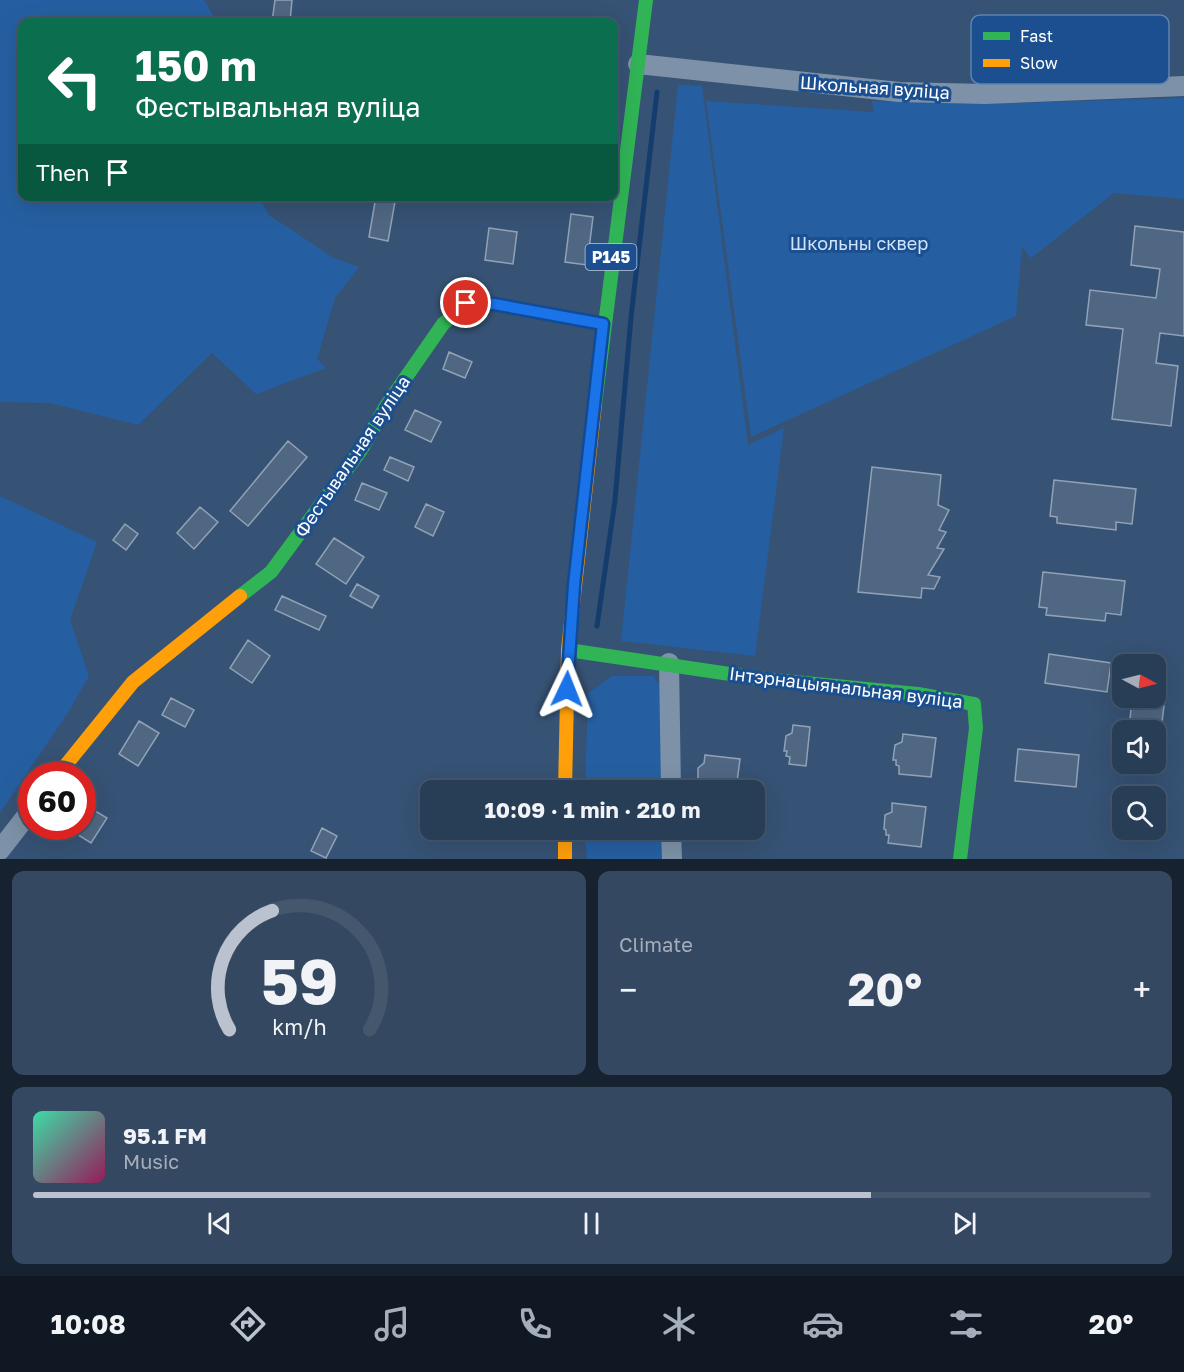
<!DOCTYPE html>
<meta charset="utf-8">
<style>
:root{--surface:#283e57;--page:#344961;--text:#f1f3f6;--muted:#a5aeba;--line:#44576d;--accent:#b9c2ce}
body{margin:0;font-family:"Golos Text",sans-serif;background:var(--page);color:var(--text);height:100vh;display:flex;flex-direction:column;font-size:22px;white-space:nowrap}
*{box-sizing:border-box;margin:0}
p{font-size:20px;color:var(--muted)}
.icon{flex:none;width:33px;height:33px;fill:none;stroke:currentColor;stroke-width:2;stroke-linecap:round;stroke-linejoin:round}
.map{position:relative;height:859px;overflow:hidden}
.sheet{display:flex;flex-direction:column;gap:12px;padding:12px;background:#162230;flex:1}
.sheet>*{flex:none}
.guide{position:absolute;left:18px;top:18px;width:600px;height:183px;border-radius:12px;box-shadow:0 6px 24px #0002,0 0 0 2px var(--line);background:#0b6e4f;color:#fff;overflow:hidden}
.needle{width:39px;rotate:97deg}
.buttons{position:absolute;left:1112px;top:654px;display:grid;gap:12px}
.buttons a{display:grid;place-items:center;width:54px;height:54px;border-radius:12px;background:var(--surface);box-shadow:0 6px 24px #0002,0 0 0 2px var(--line);font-size:30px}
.speed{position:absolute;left:18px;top:762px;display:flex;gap:12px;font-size:30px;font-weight:700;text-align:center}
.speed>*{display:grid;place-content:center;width:78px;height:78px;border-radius:50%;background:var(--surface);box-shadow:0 6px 24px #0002,0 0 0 2px var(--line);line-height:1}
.speed .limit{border:9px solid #d22;background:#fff;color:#111}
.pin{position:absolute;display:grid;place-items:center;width:51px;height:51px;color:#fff;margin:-26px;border:3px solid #fff;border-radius:50%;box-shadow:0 2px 6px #0007}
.me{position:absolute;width:66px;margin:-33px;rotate:2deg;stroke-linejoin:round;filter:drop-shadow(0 0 4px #0008)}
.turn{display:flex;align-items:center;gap:21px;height:126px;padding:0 18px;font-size:27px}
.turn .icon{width:78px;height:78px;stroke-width:2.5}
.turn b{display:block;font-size:42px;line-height:51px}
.then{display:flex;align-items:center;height:57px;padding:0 18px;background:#0003;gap:12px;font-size:22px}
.big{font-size:45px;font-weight:700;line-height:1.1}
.sheet .card{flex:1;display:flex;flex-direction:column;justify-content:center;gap:9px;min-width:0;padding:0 21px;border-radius:12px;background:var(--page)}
.sheet .dial{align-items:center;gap:0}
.dial svg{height:156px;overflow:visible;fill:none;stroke:var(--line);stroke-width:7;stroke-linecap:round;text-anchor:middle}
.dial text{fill:var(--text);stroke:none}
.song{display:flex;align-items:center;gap:18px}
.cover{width:72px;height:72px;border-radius:9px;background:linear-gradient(135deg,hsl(160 70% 55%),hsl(330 70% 35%))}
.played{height:6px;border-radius:3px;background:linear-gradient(90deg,var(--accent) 75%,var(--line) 75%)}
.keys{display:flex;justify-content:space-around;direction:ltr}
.heat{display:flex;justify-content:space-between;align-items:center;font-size:33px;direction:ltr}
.sheet .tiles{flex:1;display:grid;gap:12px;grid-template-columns:1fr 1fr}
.card:last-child{grid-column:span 2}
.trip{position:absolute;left:420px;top:780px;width:345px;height:60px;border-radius:12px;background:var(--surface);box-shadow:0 6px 24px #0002,0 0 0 2px var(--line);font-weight:700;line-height:60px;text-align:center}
.tabs{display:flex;height:96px;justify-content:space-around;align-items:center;background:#101923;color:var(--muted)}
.tabs .icon{width:42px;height:42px}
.tabs .selected{color:var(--accent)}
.tabs b{font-size:27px;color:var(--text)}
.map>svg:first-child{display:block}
.green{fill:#265fa1}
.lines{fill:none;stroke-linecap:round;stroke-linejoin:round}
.stream{stroke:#153c6e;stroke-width:5}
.building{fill:#506783;stroke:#92a2b6;stroke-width:1.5}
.street{stroke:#7d92a8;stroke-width:20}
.fast{stroke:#30b455;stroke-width:14}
.slow{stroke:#ff9f0a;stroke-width:14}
.route-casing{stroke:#114b97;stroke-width:15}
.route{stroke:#1a73e8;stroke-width:10}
.labels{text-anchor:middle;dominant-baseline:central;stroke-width:6;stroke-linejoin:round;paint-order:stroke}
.shield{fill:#1b4f8f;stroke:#bbcadd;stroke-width:1.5}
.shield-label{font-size:16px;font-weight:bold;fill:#fff}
.street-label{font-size:18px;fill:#fff;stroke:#1b4f8f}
.park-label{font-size:18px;fill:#cfe3fa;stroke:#1b4f8f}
.key{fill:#1b4f8f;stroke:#5f84b1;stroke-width:1.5}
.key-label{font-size:16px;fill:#fff}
</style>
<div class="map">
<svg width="1184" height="859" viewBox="0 0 1184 859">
<rect width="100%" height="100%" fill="#365274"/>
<path class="green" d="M0 0H204L217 22H22V196L259 197 269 215 334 258 359 267 335 298 317 359 326 368 256 394 212 353 138 425 50 403 0 402Z
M678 85 702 86 748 445 784 428 755 656 621 641Z
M1184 98V199L1114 193 1031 258 1022 247 1016 316 751 437 706 101 874 112 872 101 982 104Z
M0 496 97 542 70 620 89 676 67 714 0 813Z
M612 676H653L662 688V790H585L588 693Z
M584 830H662V859H587Z"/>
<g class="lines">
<path class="stream" d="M597 626 615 500 631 317 657 92"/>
</g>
<path class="building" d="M275 0H292L290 22H272Z
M376 196H396L388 241 369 237Z
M571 214 593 217 587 265 565 262Z
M1135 226 1184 232V336L1160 333 1156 363 1178 366 1171 426 1112 419 1123 329 1086 325 1090 290 1156 298 1160 269 1131 265Z
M489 228 517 232 513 264 485 260Z
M449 352 472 362 465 378 443 369Z
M415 410 441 422 431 442 405 430Z
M288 441 307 457 248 526 230 511Z
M390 457 414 467 408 481 384 470Z
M872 467 941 475 938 505 949 510 939 530 946 532 937 548 944 549 928 575 940 577 934 589 922 588 921 598 858 592Z
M1054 480 1136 489 1132 524 1116 522V530L1057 523V517L1050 516Z
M362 483 387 493 379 510 355 500Z
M426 504 444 512 433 536 415 527Z
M200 507 218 522 194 549 177 533Z
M125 524 138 534 126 550 113 540Z
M334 538 364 557 346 584 316 564Z
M1043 572 1125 581 1121 615 1106 613 1105 621 1046 615 1047 608 1039 607Z
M357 584 379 596 372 608 350 596Z
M282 596 326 616 319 630 275 610Z
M248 640 270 656 252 683 230 668Z
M1049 654 1111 663 1107 692 1045 683Z
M171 698 194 710 185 727 162 715Z
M1132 698H1165L1161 730H1129Z
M139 721 159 733 138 766 119 754Z
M793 725 810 727 806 766 789 764 790 757 786 756 787 751H784L786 736 792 733Z
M903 734 936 738 931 777 899 774V766L896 765V760H893L895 745 902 742Z
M1018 749 1079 755 1076 787 1015 781Z
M705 755 740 759 736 790H702V787H698V768L704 763Z
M82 803 107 818 91 843 64 826H82Z
M892 803 926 807 921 847 888 843 889 835H886V830L884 829 885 815 892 812Z
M322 828 337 836 326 858 311 851Z"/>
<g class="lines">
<path class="street" d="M638 64 899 92 985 94 1184 86
M669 663 671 790
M671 830 672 859
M0 850 32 809"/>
<path class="fast" d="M595 404 646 0
M240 596 271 572 361 450 386 406 443 324 466 303 494 304 603 324
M568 650 764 679 918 694 974 704 976 728 960 859"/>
<path class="slow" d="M57 776 133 682 240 596
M565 790 568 650 595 404
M565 830V859"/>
</g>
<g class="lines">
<defs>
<path id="route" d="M466 303 494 304 603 324 574 585 567 689"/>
</defs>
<use href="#route" class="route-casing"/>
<use href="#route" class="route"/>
</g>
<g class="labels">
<rect class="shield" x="585.5" y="244" width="51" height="26" rx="4.5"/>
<g class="shield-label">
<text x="611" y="257">Р145</text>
</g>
<g class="street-label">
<text transform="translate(875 87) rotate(4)">Школьная вуліца</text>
<text transform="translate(352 456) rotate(-56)">Фестывальная вуліца</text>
<text transform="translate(846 687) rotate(7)">Інтэрнацыянальная вуліца</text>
</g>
<g class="park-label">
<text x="859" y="243">Школьны сквер</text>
</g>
</g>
<rect x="971" y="15" width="198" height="69" rx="9" class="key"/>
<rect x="983" y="32" width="27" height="8" fill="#30b455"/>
<rect x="983" y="59" width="27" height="8" fill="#ff9f0a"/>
<g class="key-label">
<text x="1020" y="42">Fast</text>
<text x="1020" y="69">Slow</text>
</g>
</svg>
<div class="buttons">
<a><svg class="needle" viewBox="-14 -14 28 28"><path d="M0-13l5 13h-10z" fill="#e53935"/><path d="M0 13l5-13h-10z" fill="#a5aeba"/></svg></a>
<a><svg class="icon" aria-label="sound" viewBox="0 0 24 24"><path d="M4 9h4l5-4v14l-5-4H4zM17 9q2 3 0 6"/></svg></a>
<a><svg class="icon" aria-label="search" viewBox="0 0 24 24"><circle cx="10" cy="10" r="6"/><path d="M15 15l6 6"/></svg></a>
</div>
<div class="speed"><div class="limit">60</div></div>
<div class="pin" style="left:466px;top:303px;background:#d93025"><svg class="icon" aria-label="arrive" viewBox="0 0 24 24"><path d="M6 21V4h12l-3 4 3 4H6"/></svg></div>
<svg class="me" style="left:567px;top:689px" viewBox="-20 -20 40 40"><path d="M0-17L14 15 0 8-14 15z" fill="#1a73e8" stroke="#fff" stroke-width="4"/></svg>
<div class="trip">10:09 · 1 min · 210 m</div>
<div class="guide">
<div class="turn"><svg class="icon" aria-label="left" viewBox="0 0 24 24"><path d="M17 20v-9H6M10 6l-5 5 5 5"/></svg><div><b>150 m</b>Фестывальная вуліца</div></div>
<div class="then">Then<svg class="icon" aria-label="arrive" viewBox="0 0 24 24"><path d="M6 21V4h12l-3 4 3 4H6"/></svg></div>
</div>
</div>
<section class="sheet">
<div class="tiles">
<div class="card dial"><svg viewBox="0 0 100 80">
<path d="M14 69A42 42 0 1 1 86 69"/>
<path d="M14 69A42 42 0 0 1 36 8" stroke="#b9c2ce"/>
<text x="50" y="56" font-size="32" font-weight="700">59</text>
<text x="50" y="72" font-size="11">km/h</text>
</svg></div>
<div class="card"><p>Climate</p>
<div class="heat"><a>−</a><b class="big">20°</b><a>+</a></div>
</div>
<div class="card">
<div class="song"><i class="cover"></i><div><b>95.1 FM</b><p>Music</p></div></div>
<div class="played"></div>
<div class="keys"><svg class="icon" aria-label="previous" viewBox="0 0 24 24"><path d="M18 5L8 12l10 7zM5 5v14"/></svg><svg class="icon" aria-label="pause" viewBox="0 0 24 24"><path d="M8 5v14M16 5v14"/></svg><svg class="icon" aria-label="next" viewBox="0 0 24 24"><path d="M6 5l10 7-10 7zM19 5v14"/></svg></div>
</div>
</div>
</section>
<nav class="tabs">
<b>10:08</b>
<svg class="icon selected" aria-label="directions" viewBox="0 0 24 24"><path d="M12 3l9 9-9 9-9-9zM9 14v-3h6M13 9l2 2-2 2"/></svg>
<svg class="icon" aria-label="music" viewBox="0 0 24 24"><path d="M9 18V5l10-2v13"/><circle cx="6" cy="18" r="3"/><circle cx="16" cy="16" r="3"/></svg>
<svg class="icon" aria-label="phone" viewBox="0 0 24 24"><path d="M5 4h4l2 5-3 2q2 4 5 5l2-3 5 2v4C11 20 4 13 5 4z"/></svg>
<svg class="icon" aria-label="climate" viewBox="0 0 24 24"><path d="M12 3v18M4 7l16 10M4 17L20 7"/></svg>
<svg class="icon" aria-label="car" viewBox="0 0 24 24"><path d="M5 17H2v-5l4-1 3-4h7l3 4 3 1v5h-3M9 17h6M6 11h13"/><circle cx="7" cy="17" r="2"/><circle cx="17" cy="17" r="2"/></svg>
<svg class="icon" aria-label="filters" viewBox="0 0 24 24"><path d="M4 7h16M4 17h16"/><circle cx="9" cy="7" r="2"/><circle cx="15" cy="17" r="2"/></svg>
<b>20°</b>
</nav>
